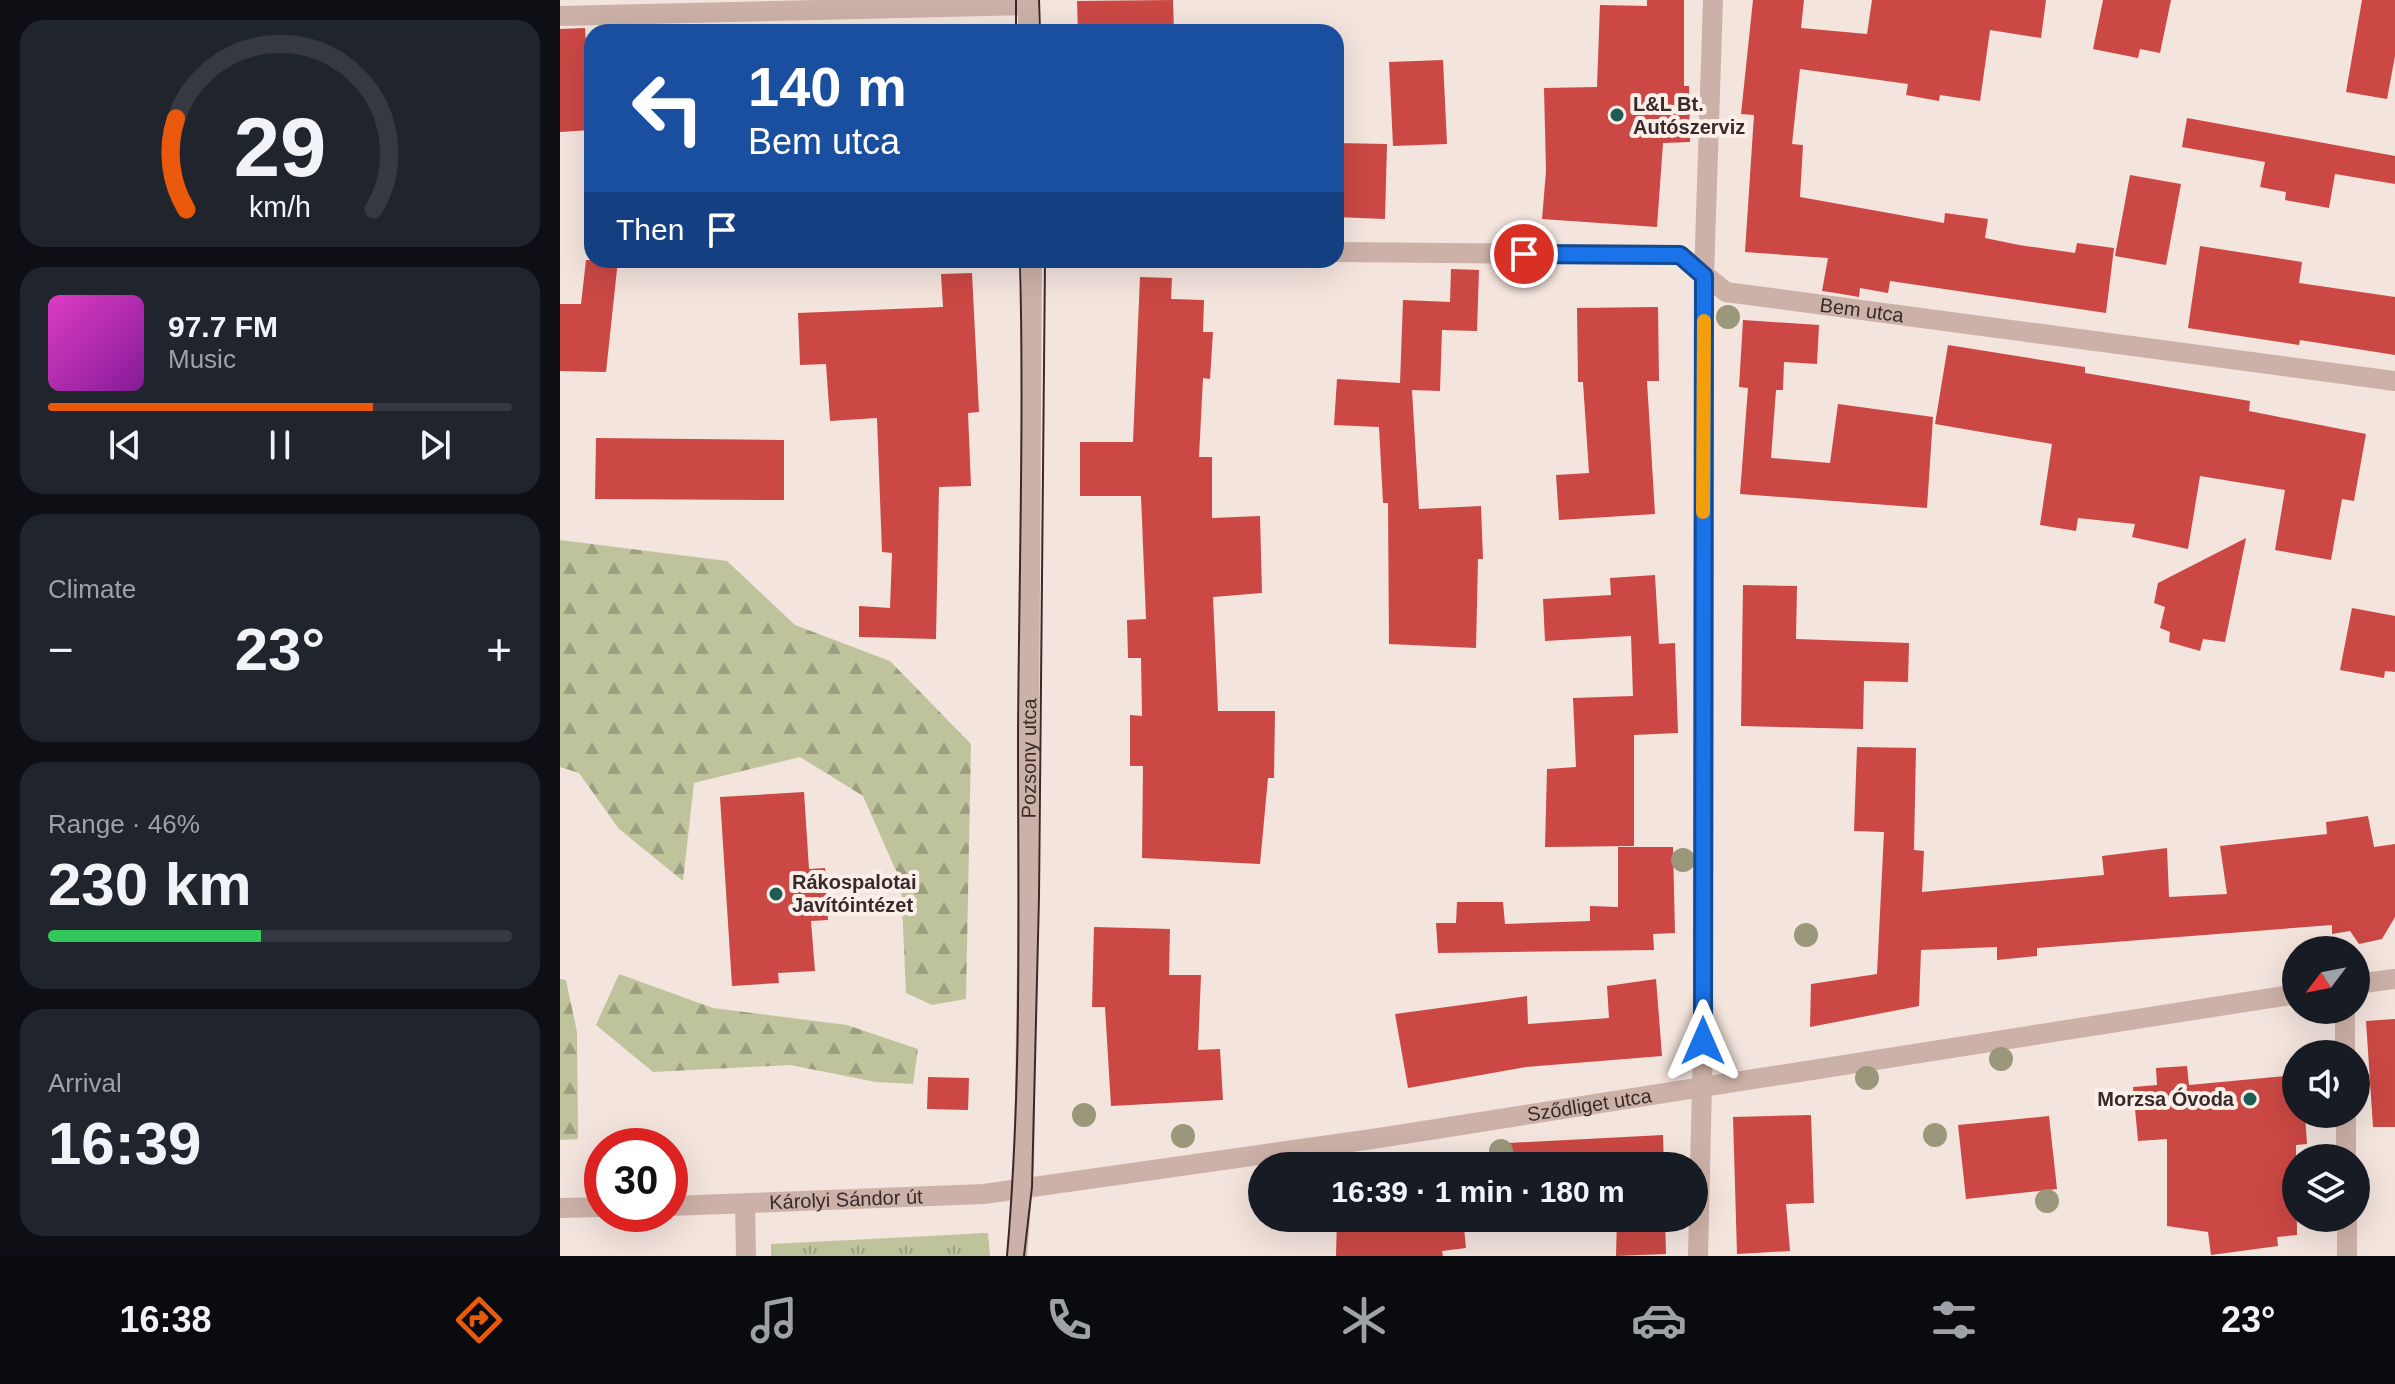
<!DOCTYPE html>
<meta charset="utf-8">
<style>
:root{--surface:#171b24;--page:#20242c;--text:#f1f3f6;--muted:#9ea1a6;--line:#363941;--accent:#ea580c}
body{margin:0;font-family:Arial,sans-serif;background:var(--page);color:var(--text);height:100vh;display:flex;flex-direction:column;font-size:30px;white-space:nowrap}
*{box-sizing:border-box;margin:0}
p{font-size:26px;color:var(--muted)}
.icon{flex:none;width:44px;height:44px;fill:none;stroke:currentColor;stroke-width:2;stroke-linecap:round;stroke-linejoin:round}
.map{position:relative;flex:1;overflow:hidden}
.drawer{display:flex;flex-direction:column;gap:20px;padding:20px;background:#0d0f14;width:560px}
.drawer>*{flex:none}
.top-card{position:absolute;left:24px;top:24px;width:760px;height:244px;border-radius:24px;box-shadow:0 8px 32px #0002;background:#1a4fa0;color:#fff;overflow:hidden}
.needle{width:52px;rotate:238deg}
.controls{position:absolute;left:1722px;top:936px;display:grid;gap:16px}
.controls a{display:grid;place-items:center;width:88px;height:88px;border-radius:50%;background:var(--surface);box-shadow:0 8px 32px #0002;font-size:40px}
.speed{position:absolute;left:24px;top:1128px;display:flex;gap:16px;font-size:40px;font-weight:700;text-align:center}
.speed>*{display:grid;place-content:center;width:104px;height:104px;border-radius:50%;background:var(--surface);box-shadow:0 8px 32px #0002;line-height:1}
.speed .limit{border:12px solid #d22;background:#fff;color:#111}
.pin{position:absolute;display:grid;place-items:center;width:68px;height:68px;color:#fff;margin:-34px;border:4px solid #fff;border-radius:50%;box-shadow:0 2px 8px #0007}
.me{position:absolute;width:88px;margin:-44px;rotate:0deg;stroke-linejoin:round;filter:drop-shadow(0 0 6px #0008)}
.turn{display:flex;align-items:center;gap:28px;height:168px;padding:0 32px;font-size:36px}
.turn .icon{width:104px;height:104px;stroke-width:2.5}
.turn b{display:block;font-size:56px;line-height:68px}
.then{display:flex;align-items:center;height:76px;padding:0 32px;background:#0003;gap:16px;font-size:30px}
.big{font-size:60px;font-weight:700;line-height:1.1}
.drawer .card{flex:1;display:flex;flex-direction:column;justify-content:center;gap:12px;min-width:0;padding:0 28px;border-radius:24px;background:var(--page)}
.drawer .dial{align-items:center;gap:0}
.dial svg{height:208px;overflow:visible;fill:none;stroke:var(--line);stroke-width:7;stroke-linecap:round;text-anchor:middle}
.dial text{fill:var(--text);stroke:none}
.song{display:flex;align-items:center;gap:24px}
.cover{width:96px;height:96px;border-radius:12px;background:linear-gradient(135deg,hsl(310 70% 55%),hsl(290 70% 35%))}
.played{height:8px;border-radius:4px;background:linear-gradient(90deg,var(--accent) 70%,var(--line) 70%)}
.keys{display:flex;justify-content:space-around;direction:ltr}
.heat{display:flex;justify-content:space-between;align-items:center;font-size:44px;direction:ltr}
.charge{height:12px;border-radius:6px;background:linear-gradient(90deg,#34c759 46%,var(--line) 0)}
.trip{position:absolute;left:688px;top:1152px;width:460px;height:80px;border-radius:40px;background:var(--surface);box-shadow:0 8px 32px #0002;font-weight:700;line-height:80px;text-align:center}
.tab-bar{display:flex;height:128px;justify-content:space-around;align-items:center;background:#090b0e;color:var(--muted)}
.tab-bar .icon{width:56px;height:56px}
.tab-bar .current{color:var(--accent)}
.tab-bar b{font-size:36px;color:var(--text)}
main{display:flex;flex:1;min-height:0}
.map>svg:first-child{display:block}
.forest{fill:url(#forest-firs)}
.park{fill:url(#park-tufts)}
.building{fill:#cb4844}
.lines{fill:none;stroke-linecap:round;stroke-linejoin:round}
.minor{stroke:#ccb1a8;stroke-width:20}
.tram{stroke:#392a29;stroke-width:2}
.tree{fill:#9a977b}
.route-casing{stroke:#114b97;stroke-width:20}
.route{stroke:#1a73e8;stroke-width:14}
.slow{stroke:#f59e0b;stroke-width:14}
.poi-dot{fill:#1c5c53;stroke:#fbefea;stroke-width:3}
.labels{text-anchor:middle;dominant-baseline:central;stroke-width:8;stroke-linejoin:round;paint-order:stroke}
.poi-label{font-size:20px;font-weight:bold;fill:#392a29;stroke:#fbefea;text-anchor:start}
.street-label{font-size:20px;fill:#392a29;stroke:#fbefea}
</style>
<main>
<section class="drawer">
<div class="card dial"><svg viewBox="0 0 100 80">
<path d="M14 69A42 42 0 1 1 86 69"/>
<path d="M14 69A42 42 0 0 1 10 34" stroke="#ea580c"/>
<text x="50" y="56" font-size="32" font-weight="700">29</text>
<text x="50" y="72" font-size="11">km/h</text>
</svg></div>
<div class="card">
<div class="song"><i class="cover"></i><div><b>97.7 FM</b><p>Music</p></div></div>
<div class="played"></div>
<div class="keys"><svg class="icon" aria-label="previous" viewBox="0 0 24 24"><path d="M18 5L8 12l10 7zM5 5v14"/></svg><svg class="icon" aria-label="pause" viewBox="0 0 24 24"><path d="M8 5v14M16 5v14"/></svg><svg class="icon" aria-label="next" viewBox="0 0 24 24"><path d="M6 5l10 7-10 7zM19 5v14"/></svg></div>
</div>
<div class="card"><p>Climate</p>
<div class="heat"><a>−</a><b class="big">23°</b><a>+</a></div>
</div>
<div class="card"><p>Range · 46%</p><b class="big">230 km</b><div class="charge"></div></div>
<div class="card"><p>Arrival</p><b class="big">16:39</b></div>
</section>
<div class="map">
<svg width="1835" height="1256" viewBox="0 0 1835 1256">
<defs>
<pattern id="forest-firs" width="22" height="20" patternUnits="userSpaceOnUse" patternTransform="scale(2)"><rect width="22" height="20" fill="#bfc39c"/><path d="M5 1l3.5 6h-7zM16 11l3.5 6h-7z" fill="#9c9f7f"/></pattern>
<pattern id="park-tufts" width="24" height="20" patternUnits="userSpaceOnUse" patternTransform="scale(2)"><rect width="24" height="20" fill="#bfc39c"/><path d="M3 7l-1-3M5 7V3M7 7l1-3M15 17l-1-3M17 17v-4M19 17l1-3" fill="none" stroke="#9c9f7f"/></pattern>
</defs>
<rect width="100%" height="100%" fill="#f3e4dd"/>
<path class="forest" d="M0 540 167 561 235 625 330 661 411 744 406 999 372 1005 346 993 341 882 303 796 240 757 134 783 123 881 59 829 19 773 0 767Z
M59 974 153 1008 287 1025 358 1049 353 1084 316 1082 230 1065 93 1072 36 1025Z
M0 979 6 980 17 1032 18 1139 0 1140Z"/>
<path class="park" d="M428 1233 430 1256H211V1244Z"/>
<path class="building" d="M613 0 614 32H518L517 1Z
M1087 0H1124V86H1129L1130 142 1103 143 1097 227 982 219 986 171 984 88 1037 87 1040 5 1087 6Z
M1193 0H1244L1241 28 1307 34 1312 0H1486L1481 38 1430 30 1420 101 1380 95 1379 101 1346 95 1348 84 1240 69 1232 144 1243 145 1240 197 1384 223 1385 213 1428 219 1425 238 1459 245 1515 253 1517 243 1554 248 1546 313 1330 281 1328 293 1300 288 1299 297 1276 293 1262 291 1268 258 1185 252 1194 115 1181 114Z
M1543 0H1611L1600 53 1580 49 1578 58 1533 49Z
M1802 0H1835V56L1827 99 1786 92Z
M25 28 32 130 0 132V29Z
M883 60 887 144 833 146 829 62Z
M1627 118 1835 156V184L1775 174 1769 208 1725 200 1726 192 1700 187 1705 162 1622 147Z
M776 143 827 144 825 219 776 217Z
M1570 175 1621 184 1606 265 1555 256Z
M1640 246 1742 262 1739 283 1835 297V355L1740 340 1739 345 1628 328Z
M26 260H58L46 372 0 371V304H21Z
M891 269 919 270 917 331 882 330 880 391 852 390 859 509 921 506 923 559H918L916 648 829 644 828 503H823L819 427 774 425 777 379 840 383 843 300 890 302Z
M412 273 419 412 408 413 411 486 379 487 376 639 299 637V606L330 608 332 553 322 552 317 418 270 421 266 364 240 365 238 313 383 307 381 274Z
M580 277 612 278 611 299 644 300 643 332H653L650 379 643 378 639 457H652V518L700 516 702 593 653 597 658 711H715L714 778H708L700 864 582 858 583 766H570V715L582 716 581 658H568L567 620 586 619 581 496H520V442H573Z
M1098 307 1099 381H1087L1095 514 999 520 996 475 1029 473 1023 382H1018L1017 308Z
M1183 320 1259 325 1257 364 1224 362 1223 390H1216L1211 458 1270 463 1278 404 1373 417 1367 508 1180 494 1188 388 1179 387Z
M1388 345 1525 367V373L1690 401 1689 411 1806 434 1794 501 1782 499 1771 560 1715 550 1725 490 1640 476 1628 549 1572 537 1575 524 1518 518 1516 531 1480 525 1492 444 1375 424Z
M36 438 224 440V500L35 499Z
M1686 538 1665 642 1643 639 1640 651 1609 642 1610 632 1600 628 1605 607 1594 603 1598 583Z
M1095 575 1099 644 1115 643 1118 733 1074 735V846L985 847 987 769 1016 767 1013 698 1073 696 1071 636 985 641 983 599 1051 595 1050 578Z
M1183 585 1237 586 1236 639 1349 643 1348 682 1304 681 1303 729 1181 726Z
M1792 608 1835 616V672L1825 671 1824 678 1780 670Z
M1297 747 1356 748 1354 850 1364 851 1362 892 1544 875 1542 856 1607 848 1609 897 1667 894 1660 846 1767 834 1766 822 1808 816 1814 847 1835 844V917L1822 939 1799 944 1790 931 1772 934V925L1477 948V956L1437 960V947L1361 950 1359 1006 1250 1027 1251 984 1317 974 1324 832 1294 831Z
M244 792 249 869 265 868 268 920 251 921 255 971 218 973 219 983 172 986 160 797Z
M1058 847H1113L1115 933 1093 934 1094 950 878 953 876 923H896L897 902H943L945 924 1030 921V906L1058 907Z
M534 927 610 929 609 975H641L638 1050 660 1049 663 1100 551 1106 545 1007H532Z
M1096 979 1102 1056 966 1067 848 1088 835 1014 967 996 968 1024 1049 1018 1047 986Z
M1835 1019V1127H1813L1806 1021Z
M1627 1066 1629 1085 1736 1075V1114H1745L1747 1144 1736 1145 1737 1235 1717 1237 1718 1246 1651 1255 1648 1232 1607 1226V1139L1578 1141 1573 1087 1597 1085 1596 1068Z
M368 1077 409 1078 408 1110 367 1109Z
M1251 1115 1254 1203 1226 1204 1230 1251 1177 1254 1173 1117Z
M1489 1116 1497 1189 1406 1199 1398 1125Z
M1103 1135 1104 1166H949V1143Z
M777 1218H903L906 1248 882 1251 883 1256H776Z
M1057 1218H1105L1106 1254 1056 1256Z"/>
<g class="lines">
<g class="minor">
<path d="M468 0V32"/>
<path d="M0 16 468 5"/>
<path id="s1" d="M776 252 1120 255 1166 292 1835 381"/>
<path d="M1796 984 1835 979"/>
<path d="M1785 1010V1054"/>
<path d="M1786 1114V1158"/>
<path d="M185 1204 186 1256"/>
<path id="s2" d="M110 1206 424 1194 812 1139 1736 994"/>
<path d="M0 1208 42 1207"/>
<path d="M1787 1218V1256"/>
<path id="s3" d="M457 1256 464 1165 468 895 472 260"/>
<path d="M1138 1256 1143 1041 1144 276 1153 0"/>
</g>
<path class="tram" d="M456 0V32
M479 0 480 32
M447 1256C462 1084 458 910 458 737 459 578 464 419 460 260
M464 1256 472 1187 479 896 485 260"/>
</g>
<g class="tree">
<circle cx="1168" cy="317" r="12"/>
<circle cx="1123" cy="860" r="12"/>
<circle cx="1246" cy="935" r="12"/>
<circle cx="1441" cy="1059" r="12"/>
<circle cx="1307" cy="1078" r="12"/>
<circle cx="524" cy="1115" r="12"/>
<circle cx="1375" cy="1135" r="12"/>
<circle cx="623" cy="1136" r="12"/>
<circle cx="941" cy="1151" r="12"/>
<circle cx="1487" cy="1201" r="12"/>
</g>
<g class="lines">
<defs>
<path id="route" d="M964 254 1120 255 1144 276 1143 1041"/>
</defs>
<use href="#route" class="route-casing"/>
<use href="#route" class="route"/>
<path class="slow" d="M1143 512 1144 321"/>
</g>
<g class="poi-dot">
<circle cx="1057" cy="115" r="8"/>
<circle cx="216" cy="894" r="8"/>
<circle cx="1690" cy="1099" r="8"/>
</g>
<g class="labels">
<g class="poi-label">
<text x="1073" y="104">L&amp;L Bt.<tspan x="1073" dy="23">Autószerviz</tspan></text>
<text x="232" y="882">Rákospalotai<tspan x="232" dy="23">Javítóintézet</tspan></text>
<text x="1674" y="1099" text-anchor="end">Morzsa Óvoda</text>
</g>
<g class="street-label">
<text stroke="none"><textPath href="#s1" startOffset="540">Bem utca</textPath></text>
<text stroke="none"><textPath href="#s3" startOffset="498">Pozsony utca</textPath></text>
<text stroke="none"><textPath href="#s2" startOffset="926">Sződliget utca</textPath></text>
<text stroke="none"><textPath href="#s2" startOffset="176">Károlyi Sándor út</textPath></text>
</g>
</g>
</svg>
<div class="controls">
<a><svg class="needle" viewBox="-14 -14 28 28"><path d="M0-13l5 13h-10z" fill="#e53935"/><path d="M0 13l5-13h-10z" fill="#9ea1a6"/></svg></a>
<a><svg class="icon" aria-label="sound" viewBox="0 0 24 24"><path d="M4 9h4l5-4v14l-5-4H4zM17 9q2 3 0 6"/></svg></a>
<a><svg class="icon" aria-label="layers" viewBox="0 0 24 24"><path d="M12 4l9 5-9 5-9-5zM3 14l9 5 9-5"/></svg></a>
</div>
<div class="speed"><div class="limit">30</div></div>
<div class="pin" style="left:964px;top:254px;background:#d93025"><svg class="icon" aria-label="arrive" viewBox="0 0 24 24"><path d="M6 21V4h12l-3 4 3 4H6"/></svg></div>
<svg class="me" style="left:1143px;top:1041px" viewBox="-20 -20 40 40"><path d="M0-17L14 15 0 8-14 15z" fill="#1a73e8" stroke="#fff" stroke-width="4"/></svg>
<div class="trip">16:39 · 1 min · 180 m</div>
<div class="top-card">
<div class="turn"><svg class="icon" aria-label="left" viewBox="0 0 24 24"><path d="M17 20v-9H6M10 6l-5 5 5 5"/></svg><div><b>140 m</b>Bem utca</div></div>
<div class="then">Then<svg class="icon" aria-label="arrive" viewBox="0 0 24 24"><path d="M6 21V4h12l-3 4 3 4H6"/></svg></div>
</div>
</div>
</main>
<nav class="tab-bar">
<b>16:38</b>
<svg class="icon current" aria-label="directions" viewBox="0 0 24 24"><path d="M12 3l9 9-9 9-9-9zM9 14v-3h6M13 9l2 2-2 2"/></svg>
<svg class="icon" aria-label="music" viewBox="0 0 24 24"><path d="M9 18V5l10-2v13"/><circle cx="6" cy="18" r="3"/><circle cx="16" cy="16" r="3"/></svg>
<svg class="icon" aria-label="phone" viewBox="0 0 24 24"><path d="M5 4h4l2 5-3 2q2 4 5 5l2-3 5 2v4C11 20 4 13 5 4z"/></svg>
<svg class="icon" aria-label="climate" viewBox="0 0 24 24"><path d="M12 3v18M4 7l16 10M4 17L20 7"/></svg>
<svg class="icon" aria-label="car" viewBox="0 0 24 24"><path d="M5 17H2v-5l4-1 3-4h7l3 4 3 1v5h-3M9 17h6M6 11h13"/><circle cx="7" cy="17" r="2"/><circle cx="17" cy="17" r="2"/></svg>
<svg class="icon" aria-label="filters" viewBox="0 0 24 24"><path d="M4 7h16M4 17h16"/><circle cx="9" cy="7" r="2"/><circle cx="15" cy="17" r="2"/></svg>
<b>23°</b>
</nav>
